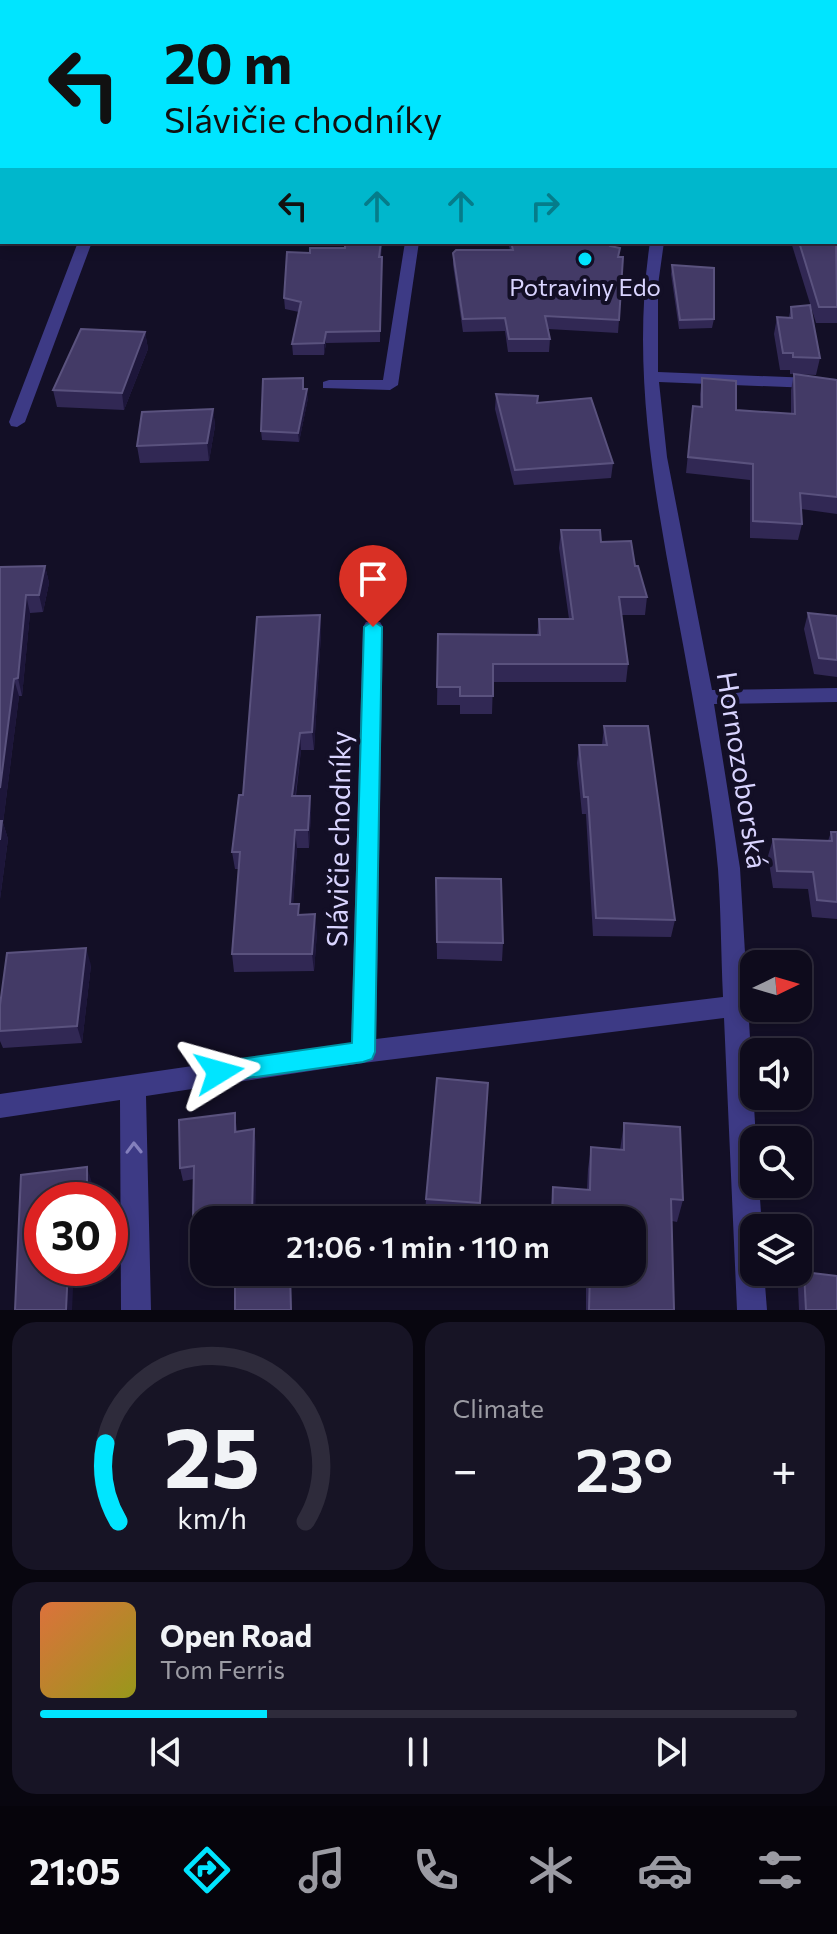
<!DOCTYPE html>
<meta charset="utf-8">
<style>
:root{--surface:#0e0b1c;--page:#171425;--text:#f1f3f6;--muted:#9b9ba3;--line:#2e2b3b;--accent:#00e5ff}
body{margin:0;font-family:Commissioner,sans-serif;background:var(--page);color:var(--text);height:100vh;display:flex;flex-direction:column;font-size:30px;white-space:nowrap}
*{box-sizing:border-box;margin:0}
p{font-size:26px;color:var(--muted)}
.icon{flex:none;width:44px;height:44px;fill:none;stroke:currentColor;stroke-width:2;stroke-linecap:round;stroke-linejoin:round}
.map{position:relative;height:1310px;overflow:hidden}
.details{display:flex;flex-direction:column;gap:12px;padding:12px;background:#08060f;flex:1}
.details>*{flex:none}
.banner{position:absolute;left:0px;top:0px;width:838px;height:244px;box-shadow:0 4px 12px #0003,0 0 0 2px var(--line);background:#00e5ff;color:#111;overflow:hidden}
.needle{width:52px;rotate:85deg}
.controls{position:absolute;left:740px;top:950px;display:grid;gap:16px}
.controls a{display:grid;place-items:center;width:72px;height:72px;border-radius:16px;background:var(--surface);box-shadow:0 4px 12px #0003,0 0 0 2px var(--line);font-size:40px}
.speed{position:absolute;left:24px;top:1182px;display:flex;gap:16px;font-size:40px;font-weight:700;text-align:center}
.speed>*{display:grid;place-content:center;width:104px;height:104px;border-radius:50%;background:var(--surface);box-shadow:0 4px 12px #0003,0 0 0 2px var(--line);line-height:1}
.speed .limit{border:12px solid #d22;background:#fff;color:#111}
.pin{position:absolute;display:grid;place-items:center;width:68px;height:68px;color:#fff;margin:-82px -34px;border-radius:50% 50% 50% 0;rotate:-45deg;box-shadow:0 0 8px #0007}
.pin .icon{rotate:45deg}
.me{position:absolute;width:88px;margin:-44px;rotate:82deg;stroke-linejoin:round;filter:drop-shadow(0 0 6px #0008)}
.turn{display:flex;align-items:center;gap:28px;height:168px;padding:0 32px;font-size:36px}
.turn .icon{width:104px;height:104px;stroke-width:2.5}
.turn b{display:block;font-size:56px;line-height:68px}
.lanes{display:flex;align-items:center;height:76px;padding:0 32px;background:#0003;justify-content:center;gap:40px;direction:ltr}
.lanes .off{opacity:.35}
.big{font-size:60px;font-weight:600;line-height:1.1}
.details .tile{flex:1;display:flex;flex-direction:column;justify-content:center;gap:12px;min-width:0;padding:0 28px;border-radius:24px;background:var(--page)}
.details .dial{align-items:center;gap:0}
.dial svg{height:208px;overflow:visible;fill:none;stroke:var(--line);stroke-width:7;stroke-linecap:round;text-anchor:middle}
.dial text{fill:var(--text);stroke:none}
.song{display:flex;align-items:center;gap:24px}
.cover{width:96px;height:96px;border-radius:12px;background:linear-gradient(135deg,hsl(20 70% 55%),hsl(60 70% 35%))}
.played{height:8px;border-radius:4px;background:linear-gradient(90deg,var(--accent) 30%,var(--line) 30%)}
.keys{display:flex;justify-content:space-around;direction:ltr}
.heat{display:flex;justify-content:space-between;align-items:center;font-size:44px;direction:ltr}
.details .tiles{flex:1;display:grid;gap:12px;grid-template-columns:1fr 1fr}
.tile:last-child{grid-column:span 2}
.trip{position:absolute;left:190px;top:1206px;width:456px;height:80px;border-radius:24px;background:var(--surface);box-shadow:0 4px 12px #0003,0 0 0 2px var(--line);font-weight:600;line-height:80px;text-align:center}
.menu{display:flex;height:128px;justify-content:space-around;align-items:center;background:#06040b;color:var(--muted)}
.menu .icon{width:56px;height:56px}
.menu .active{color:var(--accent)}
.menu b{font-size:36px;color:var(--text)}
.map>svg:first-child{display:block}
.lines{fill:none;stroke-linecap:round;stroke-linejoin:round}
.minor{fill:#3d3a85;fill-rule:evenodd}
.wall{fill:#312854}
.shaded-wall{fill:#1d163a}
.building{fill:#433a66;stroke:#5a527e;stroke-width:2}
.oneway{stroke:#837fbc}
.route{fill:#00e5ff;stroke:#0095a6;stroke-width:2}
.poi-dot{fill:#00e5ff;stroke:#130f26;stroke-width:3}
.labels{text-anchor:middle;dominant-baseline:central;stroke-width:8;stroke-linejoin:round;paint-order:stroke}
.far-poi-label{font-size:24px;fill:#d9d4ff;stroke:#130f26}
.street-label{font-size:28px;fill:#d9d4ff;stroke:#130f26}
</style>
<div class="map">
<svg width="837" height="1310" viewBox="0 0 837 1310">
<rect width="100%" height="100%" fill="#130f26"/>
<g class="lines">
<path class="minor" d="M712 0H738L739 2H713Z
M836 209H837V217H836Z
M0 212H2V220H0Z
M78 242H92L25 422 17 427 11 426 9 422Z
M405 242H419L398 385 390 390 323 388V382L329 380H383Z
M650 242H664L658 285V372L837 379V389L659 382 667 457 712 690 837 688V702L714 704 740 868 756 1140 754 1184H759L762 1228H754V1272H764L767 1310H737L724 1018 363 1063 146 1096 151 1310H121L120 1100 0 1118V1094L351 1043 363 627 366 622H380L383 627 376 1039 723 997C721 954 721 911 718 869 713 811 702 752 692 694 666 544 627 395 650 242Z"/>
</g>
<path class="wall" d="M837 234V323H816L791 242H836Z
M345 242H382L381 257 380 342 326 343 324 355H293L292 344 299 312 285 309 284 298 310 253 345 248Z
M508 242H612L611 246 619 257V320L618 333 548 329 550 339 549 352H508L505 331 463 332 453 265V253L510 250Z
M672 265 714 319 712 328 679 329 671 274Z
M791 307 820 358 816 375 790 374V370H780L774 334 777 317H789Z
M145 332 148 349 124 410 57 407 53 390Z
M794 374 837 380V514L801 509 802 524 798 540 750 538V480L686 473 693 406 700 407V394L702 378 736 410 791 414V390Z
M304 389 308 398 299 442 262 440 261 431Z
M496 394 537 403 613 463 611 478 514 485 495 409Z
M213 409 215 426 209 461 140 463 137 446Z
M561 530 601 542 635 566 647 597 645 615H621L628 664 626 682H493L492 714H460V705H437L438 634 537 635 539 619H569L559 548Z
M45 566 49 583 43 612 30 613 22 696H19L3 823 8 839 0 899V567Z
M808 613 837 616V680V677L814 674 804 629Z
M320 615 321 633 314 750H301L296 796H310L311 813 309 848H297L293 904 300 915 317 932 314 971 234 972 232 954 239 869H235L232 852 243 795Z
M604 726 675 920 671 937 593 936 586 814H582L577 763 579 745H602Z
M831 832H837V919L812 917 808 889 773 888 768 856 773 839 828 841Z
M436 878 503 943 502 961 437 959Z
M91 965 82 1043 3 1048 0 1041V1005Z
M488 1083 479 1219 425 1214 426 1199Z
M235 1113 237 1132 256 1142 255 1220H204V1232L196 1233 193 1220 194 1179 183 1181 180 1168Z
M624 1123 683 1200 677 1222 672 1221 674 1310H586V1279L548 1276V1272H632V1220H550L553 1187 587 1190 588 1169 591 1147 620 1150Z
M804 1272 837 1310H799L798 1287Z"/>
<path class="shaded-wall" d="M145 332 148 349 124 410 122 393Z
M326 332V343L324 355V343Z
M307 389 308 398 299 442 298 433Z
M213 409 215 426 209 461 207 443Z
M45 566 49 583 43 612 39 595Z
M26 595 30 613 22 696 18 678Z
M320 615 321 633 314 750 312 732Z
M14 679 19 696 3 823 8 839 0 899V788Z
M300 733 301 750 293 813 292 796Z
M310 796 311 813 309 848 308 830Z
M295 830 297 848 292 921 290 904Z
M315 914 317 932 314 971 312 954Z
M86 948 91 965 82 1043 77 1026Z
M254 1129 256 1142 255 1220H253L252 1216Z
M87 1167 92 1183V1200H87Z
M68 1268H74L72 1310H66Z
M290 1272 291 1283 292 1310H291Z"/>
<path class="building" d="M311 0H337L335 2H313Z
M575 0H629L628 2H587Z
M683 0H715L729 2H681Z
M836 231 837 307H819L799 242H836Z
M345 242H381L379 257H382L380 331 326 332 324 343 292 344 301 302 284 298 287 252 310 253V248H345Z
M511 242H611L610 246 620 248 618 257H623L619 320 545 316 550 339H509L505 318 463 319 453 253 456 250H513Z
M672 265 714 268V319L680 320Z
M810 305 820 358 793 357V353H783L777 317 792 318 791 307Z
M81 329 145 332 122 393 53 390Z
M794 374 837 380V497L800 493 802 524 753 521V464L688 457 693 406 702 407V378L736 381V410L795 414Z
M303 378V389H307L298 433 261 431 263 379Z
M496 394 538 396 537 403 591 398 613 463 515 470Z
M213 409 207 443 137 446 142 412Z
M561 530H600L601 542 631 541 635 566H638L647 597H619L628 664H493V696H460V687H437L438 634 540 635 539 619H573Z
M45 566 39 595H26L18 678 14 679 0 788V567Z
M808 613 837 616V660L819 658Z
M320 615 312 732 300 733 292 796H310L308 830H295L290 904H299L298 915 315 914 312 954H232L240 852H232L239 795H243L257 617Z
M604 726H648L675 920 596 918 588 797H584L579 745H607Z
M0 821H2L0 840Z
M831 832H837V902L817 900 813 872 777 871 773 839 832 841Z
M436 878 501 879 503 943 437 942Z
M86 948 77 1026 0 1031V1005L7 953Z
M437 1078 488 1083 480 1203 426 1199Z
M235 1113V1132L254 1129 252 1216 193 1220 194 1166 180 1168 179 1120Z
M624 1123 680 1127 683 1200 671 1199 674 1310H589L590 1272H632V1220H552L553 1187 590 1190 591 1147 624 1150Z
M87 1167V1200H42V1268H68L66 1310H15L21 1175Z
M278 1272H290L291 1310H235V1276Z
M804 1272 837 1276V1310H806Z"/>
<defs><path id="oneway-chevron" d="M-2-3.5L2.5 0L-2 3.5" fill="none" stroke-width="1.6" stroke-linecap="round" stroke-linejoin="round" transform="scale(2)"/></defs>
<use class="oneway" href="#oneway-chevron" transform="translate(134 1148) rotate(-91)"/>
<path class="route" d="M373 621 382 627 375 1052 372 1059 363 1062 219 1082 211 1079 207 1072 211 1065 219 1062 352 1043 364 627Z"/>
<circle class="poi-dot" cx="585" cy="259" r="8"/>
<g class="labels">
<g class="far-poi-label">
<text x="585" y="286">Potraviny Edo</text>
</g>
<g class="street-label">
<text transform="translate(743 770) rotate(81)">Hornozoborská</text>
<text transform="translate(338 839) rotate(-89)">Slávičie chodníky</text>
</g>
</g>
</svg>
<div class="controls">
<a><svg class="needle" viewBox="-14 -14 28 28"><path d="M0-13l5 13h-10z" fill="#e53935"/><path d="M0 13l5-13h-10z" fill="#9b9ba3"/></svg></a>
<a><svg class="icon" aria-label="sound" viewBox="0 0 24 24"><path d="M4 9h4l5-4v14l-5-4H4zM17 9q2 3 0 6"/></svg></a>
<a><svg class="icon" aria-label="search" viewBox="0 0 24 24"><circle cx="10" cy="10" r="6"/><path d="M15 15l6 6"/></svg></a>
<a><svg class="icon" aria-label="layers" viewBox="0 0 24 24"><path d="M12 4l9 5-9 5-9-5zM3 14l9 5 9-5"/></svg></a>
</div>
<div class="speed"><div class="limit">30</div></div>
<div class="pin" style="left:373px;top:627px;background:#d93025"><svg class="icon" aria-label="arrive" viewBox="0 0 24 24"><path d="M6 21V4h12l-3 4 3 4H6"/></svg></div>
<svg class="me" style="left:219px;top:1072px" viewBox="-20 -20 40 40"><path d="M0-17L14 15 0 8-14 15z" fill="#00e5ff" stroke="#fff" stroke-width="4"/></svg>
<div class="trip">21:06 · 1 min · 110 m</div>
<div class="banner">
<div class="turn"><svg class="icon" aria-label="left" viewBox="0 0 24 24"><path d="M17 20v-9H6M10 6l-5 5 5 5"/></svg><div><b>20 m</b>Slávičie chodníky</div></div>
<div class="lanes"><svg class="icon" aria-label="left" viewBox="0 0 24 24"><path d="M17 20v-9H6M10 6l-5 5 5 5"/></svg><svg class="icon off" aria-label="ahead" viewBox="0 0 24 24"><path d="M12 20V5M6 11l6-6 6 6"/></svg><svg class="icon off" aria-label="ahead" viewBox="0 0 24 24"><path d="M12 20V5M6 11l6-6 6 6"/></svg><svg class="icon off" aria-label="right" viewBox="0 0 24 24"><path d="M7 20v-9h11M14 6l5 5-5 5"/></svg></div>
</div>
</div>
<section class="details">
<div class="tiles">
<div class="tile dial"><svg viewBox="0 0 100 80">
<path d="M14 69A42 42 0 1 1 86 69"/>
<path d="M14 69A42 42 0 0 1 9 39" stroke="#00e5ff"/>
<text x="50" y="56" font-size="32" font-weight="700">25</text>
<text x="50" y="72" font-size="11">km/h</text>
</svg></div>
<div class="tile"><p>Climate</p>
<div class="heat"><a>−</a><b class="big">23°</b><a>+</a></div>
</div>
<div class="tile">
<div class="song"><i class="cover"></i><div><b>Open Road</b><p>Tom Ferris</p></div></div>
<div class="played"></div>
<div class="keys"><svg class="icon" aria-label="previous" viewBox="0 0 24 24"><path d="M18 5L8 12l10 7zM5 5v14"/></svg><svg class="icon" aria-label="pause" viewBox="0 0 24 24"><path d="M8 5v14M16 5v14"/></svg><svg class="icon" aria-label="next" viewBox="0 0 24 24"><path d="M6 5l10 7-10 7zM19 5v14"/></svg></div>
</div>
</div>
</section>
<nav class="menu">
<b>21:05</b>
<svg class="icon active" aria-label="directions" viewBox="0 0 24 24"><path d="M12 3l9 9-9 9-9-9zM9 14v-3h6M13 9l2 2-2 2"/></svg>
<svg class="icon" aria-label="music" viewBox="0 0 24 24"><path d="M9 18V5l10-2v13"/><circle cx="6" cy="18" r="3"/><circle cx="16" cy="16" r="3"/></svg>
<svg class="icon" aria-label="phone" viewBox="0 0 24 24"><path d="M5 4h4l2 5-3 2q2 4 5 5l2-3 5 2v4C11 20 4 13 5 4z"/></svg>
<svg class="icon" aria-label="climate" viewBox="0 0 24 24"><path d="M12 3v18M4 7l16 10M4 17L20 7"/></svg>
<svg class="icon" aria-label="car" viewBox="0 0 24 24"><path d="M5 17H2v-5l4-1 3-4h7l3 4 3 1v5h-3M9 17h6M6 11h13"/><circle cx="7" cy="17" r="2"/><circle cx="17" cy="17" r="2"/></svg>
<svg class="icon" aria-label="filters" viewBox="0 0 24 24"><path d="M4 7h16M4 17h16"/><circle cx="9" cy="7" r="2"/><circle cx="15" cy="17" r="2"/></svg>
</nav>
